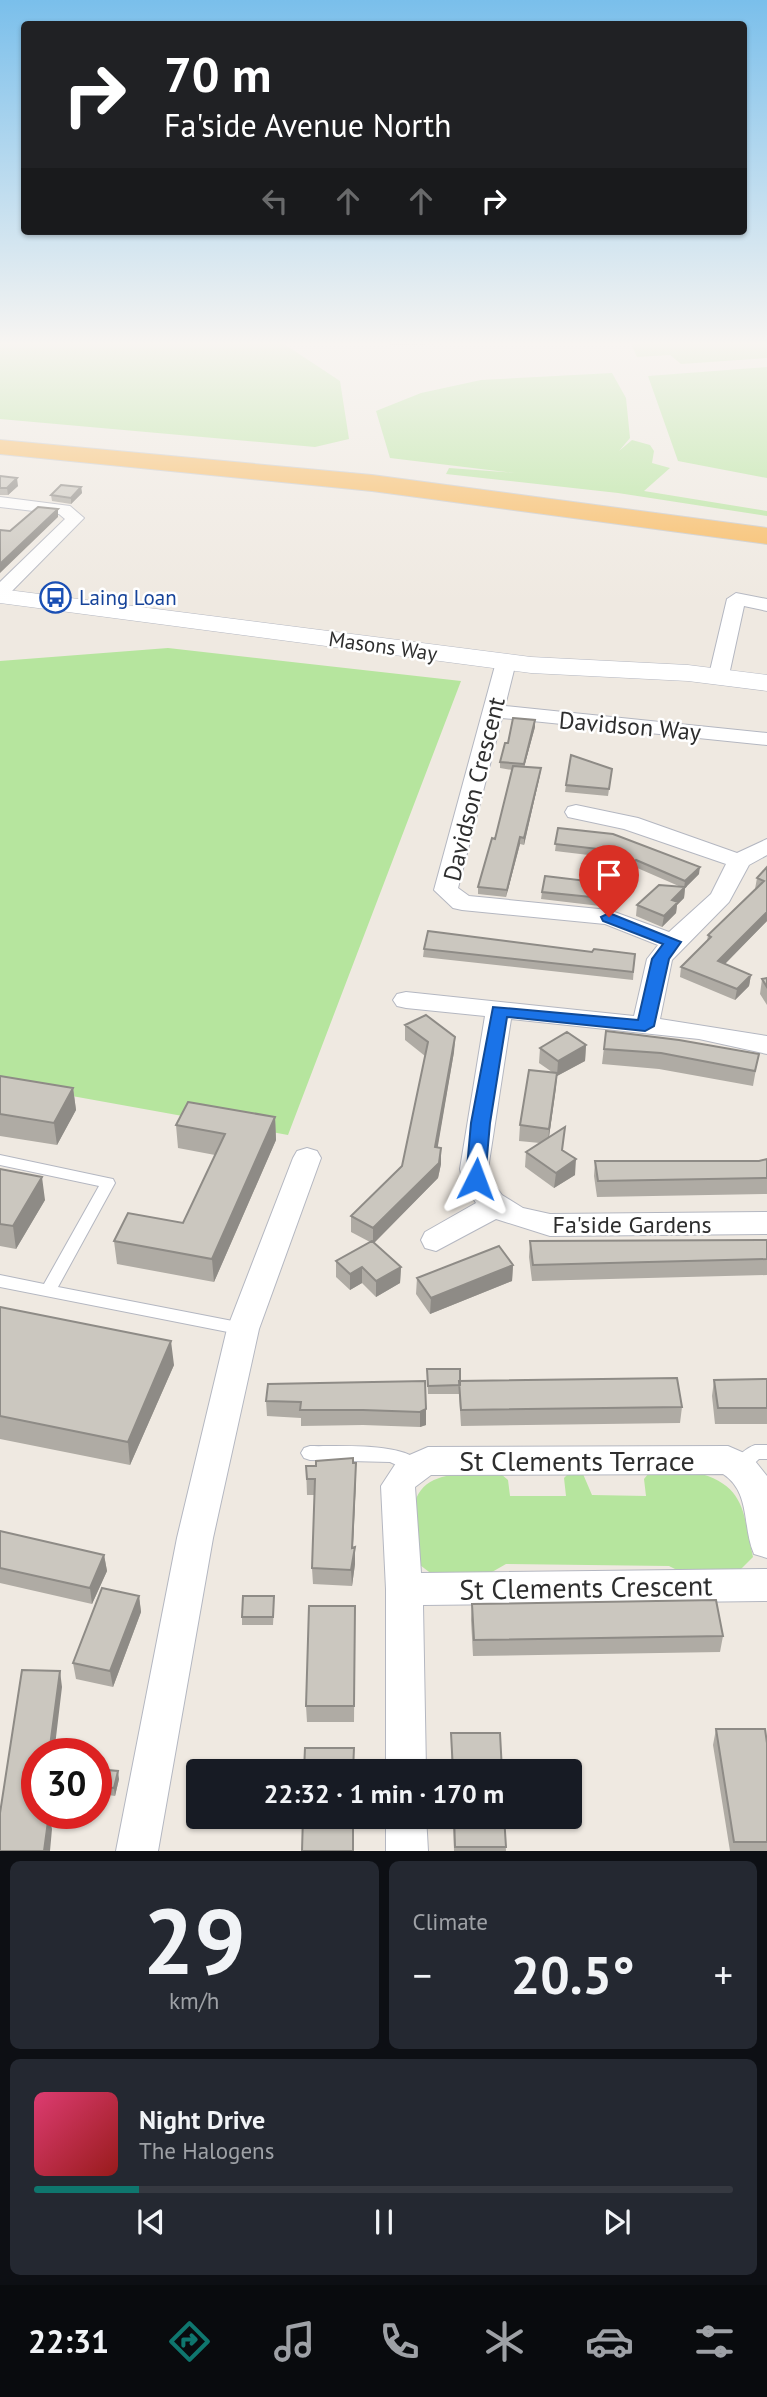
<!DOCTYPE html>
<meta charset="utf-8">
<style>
:root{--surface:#171b24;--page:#242831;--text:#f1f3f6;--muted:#9ea1a6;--line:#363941;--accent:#0f766e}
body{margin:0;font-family:"PT Sans",sans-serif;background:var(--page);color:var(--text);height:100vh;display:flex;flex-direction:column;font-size:26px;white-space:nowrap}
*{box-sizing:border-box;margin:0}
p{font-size:23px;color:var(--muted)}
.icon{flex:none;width:38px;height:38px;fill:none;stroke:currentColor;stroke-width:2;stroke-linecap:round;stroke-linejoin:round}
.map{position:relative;height:1851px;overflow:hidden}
.drawer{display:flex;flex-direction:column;gap:10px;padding:10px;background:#0d0f14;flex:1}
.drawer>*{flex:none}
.top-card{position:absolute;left:21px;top:21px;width:726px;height:214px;border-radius:7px;box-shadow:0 2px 5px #0004;background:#202124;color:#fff;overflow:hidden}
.speed{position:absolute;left:21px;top:1738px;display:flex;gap:14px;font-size:35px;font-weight:700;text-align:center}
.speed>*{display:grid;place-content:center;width:91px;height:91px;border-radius:50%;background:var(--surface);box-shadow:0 2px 5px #0004;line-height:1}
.speed .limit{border:10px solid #d22;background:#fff;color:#111}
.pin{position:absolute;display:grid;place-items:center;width:60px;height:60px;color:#fff;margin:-72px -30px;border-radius:50% 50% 50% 0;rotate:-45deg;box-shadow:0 0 7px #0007}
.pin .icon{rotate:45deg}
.me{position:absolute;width:77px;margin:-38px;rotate:3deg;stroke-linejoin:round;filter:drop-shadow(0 0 5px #0008)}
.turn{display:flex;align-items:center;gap:24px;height:147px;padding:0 28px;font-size:32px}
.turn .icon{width:91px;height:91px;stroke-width:2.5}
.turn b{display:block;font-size:49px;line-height:60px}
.lanes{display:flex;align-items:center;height:66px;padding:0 28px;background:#0003;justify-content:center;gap:35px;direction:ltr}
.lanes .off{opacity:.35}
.big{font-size:52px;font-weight:700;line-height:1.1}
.drawer .card{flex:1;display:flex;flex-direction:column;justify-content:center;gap:10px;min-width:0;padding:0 24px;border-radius:10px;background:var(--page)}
.drawer .dial{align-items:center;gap:0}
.dial b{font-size:91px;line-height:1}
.song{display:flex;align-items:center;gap:21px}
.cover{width:84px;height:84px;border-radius:10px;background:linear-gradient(135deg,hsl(340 70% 55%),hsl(0 70% 35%))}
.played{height:7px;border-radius:4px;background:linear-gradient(90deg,var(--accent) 15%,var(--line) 15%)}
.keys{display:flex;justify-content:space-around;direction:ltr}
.heat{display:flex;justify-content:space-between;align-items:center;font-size:38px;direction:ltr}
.drawer .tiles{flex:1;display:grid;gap:10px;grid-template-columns:1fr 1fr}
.card:last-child{grid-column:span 2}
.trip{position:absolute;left:186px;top:1759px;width:396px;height:70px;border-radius:7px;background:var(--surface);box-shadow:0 2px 5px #0004;font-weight:700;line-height:70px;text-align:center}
.tabs{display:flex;height:112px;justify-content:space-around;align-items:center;background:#090b0e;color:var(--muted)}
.tabs .icon{width:49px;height:49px}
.tabs .selected{color:var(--accent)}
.tabs b{font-size:32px;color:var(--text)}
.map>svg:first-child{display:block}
.green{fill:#b6e59e}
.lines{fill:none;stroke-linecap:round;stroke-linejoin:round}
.service-casing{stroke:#b4b7c1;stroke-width:2}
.minor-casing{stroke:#b4b7c1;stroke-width:2}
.tertiary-casing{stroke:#b4b7c1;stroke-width:1}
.trunk-casing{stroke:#c9c9c9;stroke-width:2}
.service{fill:#fff;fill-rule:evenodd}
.minor{fill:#fff;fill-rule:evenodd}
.tertiary{fill:#fff;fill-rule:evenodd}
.trunk{fill:#f8ba60;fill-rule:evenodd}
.wall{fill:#afaba4}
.shaded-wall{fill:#8e8b86}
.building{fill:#cbc7bf;stroke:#8e8b86;stroke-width:2}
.route{fill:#1a73e8;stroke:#114b97;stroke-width:2}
.labels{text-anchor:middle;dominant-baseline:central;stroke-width:5;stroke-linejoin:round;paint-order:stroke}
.far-transit-label{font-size:21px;fill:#164399;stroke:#fff;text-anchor:start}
.far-street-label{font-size:21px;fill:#2e2e2e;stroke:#fff}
.street-label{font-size:24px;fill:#2e2e2e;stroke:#fff}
.near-street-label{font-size:28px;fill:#2e2e2e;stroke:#fff}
</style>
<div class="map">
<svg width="767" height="1851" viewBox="0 0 767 1851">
<rect width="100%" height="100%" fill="#efe9e1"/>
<path class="green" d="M0 344H284L340 381 349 439 315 447 0 419Z
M631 344H767V358L681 364 670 355 637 357Z
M767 367V478L678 461 648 376Z
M612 373 626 398 630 438 619 451 632 440 650 445 654 451 652 463 670 468 644 491 767 511V516L618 493 446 474 449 468 515 473 390 458 376 411 421 393 481 380Z
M168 648 461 681 288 1135 0 1083V661Z
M695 1472C746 1485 743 1512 753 1557L734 1576H689L669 1566 506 1564 478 1580 437 1578 416 1562C416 1544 411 1519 415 1502 425 1467 474 1474 501 1474L508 1480 510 1496H566L564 1478 568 1474H583L592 1495 646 1496 644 1479 648 1474Z"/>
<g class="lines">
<defs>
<path id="service" d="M0 1155 108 1178 113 1179 115 1183 58 1287 243 1323 249 1325 251 1329 249 1333 243 1335 0 1287V1275L44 1284 99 1186 0 1165Z
M755 1445H767V1459H759C751 1466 746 1474 735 1470L732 1465C737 1456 746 1448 755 1445Z
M310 1446C335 1447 410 1441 423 1466L420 1471 414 1473 390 1462 310 1460 304 1458 301 1453 304 1448Z"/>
<path id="minor" d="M0 497 70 506 84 518 7 596 0 598V582L65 519 59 514 0 507Z
M736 593 767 599V611L744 606 729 675 719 681 709 675 727 599Z
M506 656 516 662 505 706 767 733V745L502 718 458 888 469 896 609 910 669 932 711 894 726 864 624 829 568 817 565 812 568 807 576 805 638 818 737 853 767 839V855L749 865 729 902 672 960 660 1019 767 1036V1054L699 1039 511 1019 488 1169 492 1182 502 1195 523 1208 550 1214 767 1212V1234L550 1236 496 1219 436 1251 425 1248 421 1240 425 1232 476 1203 463 1182 460 1169 485 1016 406 1008 397 1006 393 1000 397 994 406 992 634 1016 647 959 658 945 605 924 462 910 453 908 434 890 496 662Z
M307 1148 317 1151 321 1158 259 1329 213 1538 158 1851H116L177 1538 227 1329 293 1158 297 1151Z
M728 1446 751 1456 767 1476V1558L754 1554C742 1527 751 1492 723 1474L431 1475 415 1487 421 1573 767 1569V1601L423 1605 426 1771H386V1589L381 1486 398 1460 428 1447Z
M386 1816H426L428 1851H386Z"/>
<path id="tertiary" d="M0 589 531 657 688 665 767 675V691L688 681 531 673 0 603Z"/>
<path id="trunk" d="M0 440 372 475 767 528V544L372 491 0 454Z"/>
</defs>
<use href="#service" class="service-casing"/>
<use href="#minor" class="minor-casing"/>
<use href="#tertiary" class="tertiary-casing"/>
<use href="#trunk" class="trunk-casing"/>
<use href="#service" class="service"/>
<use href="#minor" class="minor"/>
<use href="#tertiary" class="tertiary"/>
<use href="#trunk" class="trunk"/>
</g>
<path class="wall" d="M390 344H459L390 345Z
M0 476 18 486 8 495H0Z
M81 487 82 493 71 504 52 501 51 495Z
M535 727 524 767 540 775 524 845 520 844 506 897 478 894V887L495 839 512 770 500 768V762L508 743Z
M612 769 608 796 565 792 566 785Z
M558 828 699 874 685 888 684 898 677 905 676 913 662 927 636 916 637 905 681 887 635 867 633 869 597 856 555 851Z
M767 867V921L725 964 751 975 749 986 735 1000 680 977 681 967 707 941 708 935 755 889 757 878Z
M603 890 600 906 541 899 542 892Z
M424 949 592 952 635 954 633 980 423 957Z
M767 978V1005L760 994 762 979Z
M405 1025 455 1037 454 1052 437 1148 441 1164 438 1178 374 1243 401 1267 400 1283 376 1297 362 1283 350 1290 336 1277V1261L370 1242 351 1232V1216L402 1166 425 1056 405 1040Z
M606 1031 756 1069 753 1086 659 1069 602 1064Z
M586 1045 585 1061 557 1076 549 1137 563 1150 575 1175 554 1188 525 1167 526 1152 540 1143 519 1141 520 1125 552 1072 539 1063 540 1048Z
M0 1076 73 1088 76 1110 57 1145 0 1136Z
M275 1117 276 1140 214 1282 117 1264 114 1241 183 1223 215 1155 178 1148 176 1125Z
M767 1159V1194L597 1197 594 1176 595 1161H759Z
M0 1169 45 1200 16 1249 0 1246Z
M767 1240V1275L532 1281 529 1257 530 1241Z
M513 1265 512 1281 430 1314 416 1294 417 1278Z
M0 1307 174 1365 130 1465 0 1439Z
M427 1369 460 1381 682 1407 680 1423 461 1426 459 1394H428Z
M767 1379V1424H715L712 1396 714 1380Z
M425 1381 426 1425 420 1427 363 1425 301 1426V1418L267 1416 266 1401Z
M353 1463 356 1479 353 1548 355 1547V1564L352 1586 313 1584 312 1568 315 1495H307L306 1466Z
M0 1531 104 1555 107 1571 92 1604 0 1583Z
M139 1596 141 1612 113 1687 76 1679 73 1663Z
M274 1604 273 1625H242V1617Z
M472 1604 723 1636 720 1652 473 1656 471 1620Z
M355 1606 354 1722H307L306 1706Z
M716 1729 767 1743V1851H730L713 1745Z
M451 1733 502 1771H452Z
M96 1769 119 1779 115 1796 96 1793Z
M453 1816H504L506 1851H454Z"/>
<path class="shaded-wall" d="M17 478 18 486 8 495 7 488Z
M81 487 82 493 71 504V498Z
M58 509V517L0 573V564Z
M535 720V727L523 771 524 764Z
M541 768 540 775 524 845V838Z
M520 837V844L506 897 507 890Z
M700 867 699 874 685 888 684 898 677 905 676 913 662 927 664 916 672 900 684 888 685 881Z
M767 912V921L717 972 718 961Z
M751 975 749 986 735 1000 737 989Z
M455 1037 454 1052 435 1163V1147Z
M586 1045 585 1061 557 1076 558 1061Z
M557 1073 556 1088 548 1144 549 1129Z
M73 1088 76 1110 57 1145 54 1123Z
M275 1117 276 1140 214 1282 212 1259Z
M441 1148V1164L438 1178 373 1244V1228Z
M576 1159 575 1175 554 1188 556 1173Z
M42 1177 45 1200 16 1249 13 1226Z
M513 1265 512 1281 430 1314 431 1298Z
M362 1267V1283L350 1290V1274Z
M401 1267 400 1283 376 1297V1281Z
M171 1341 174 1365 130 1465 128 1442Z
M426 1409V1425L420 1427V1412Z
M356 1463V1479L352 1564V1548Z
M355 1547V1564L352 1586 351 1570Z
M104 1555 107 1571 92 1604 90 1588Z
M139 1596 141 1612 113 1687 110 1671Z
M60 1671 62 1687 54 1754H49Z
M118 1771 119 1779 115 1796 114 1788Z
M49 1814 52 1829 50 1851H44Z"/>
<path class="building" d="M0 476 17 478 7 488H0Z
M61 485 81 487 71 498 51 495Z
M38 507 58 509 0 564V530L10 531Z
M513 718 535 720 524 764 500 762 505 743H508Z
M571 755 612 769 609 789 566 785Z
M513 766 541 768 524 838 520 837 507 890 478 887 492 838 495 839Z
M558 828 613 834 700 867 685 881 636 860 633 862 598 849 555 844Z
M767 867V912L718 961 751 975 737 989 681 967 711 937 708 935 764 881 757 878Z
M545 876 604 883 601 898 542 892Z
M659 885 685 887 672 900 678 902 664 916 637 905Z
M428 931 592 952 594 949 635 954 633 972 424 949Z
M767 978V987L762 979Z
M426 1015 455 1037 435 1147 441 1148 439 1163 373 1228 351 1216 402 1166 428 1042 405 1025Z
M606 1031 679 1040 759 1054 755 1071 661 1053 604 1049Z
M567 1032 586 1045 558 1061 540 1048Z
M529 1070 557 1073 549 1129 520 1125Z
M0 1076 73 1088 54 1123 0 1114Z
M188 1102 275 1117 212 1259 114 1241 128 1213 183 1223 225 1134 176 1125Z
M565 1127 562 1150 576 1159 556 1173 526 1152Z
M767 1159V1178L598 1181 595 1161H759Z
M0 1169 42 1177 13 1226 0 1224Z
M760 1240H767V1259L533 1265 530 1241Z
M372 1241 401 1267 376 1281 362 1267 350 1274 336 1261Z
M499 1246 513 1265 431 1298 417 1278Z
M0 1307 171 1341 128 1442 0 1416Z
M427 1369H460V1385L428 1386Z
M677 1378 682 1407 461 1410 459 1381Z
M767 1379V1408H718L714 1380Z
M425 1381 426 1409 420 1412 363 1410H300L301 1402 266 1401 268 1384Z
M353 1458V1463H356L352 1548 355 1547 351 1570 312 1568 315 1479H307L306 1466H316V1461Z
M0 1531 104 1555 90 1588 0 1568Z
M102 1588 139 1596 110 1671 73 1663Z
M243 1596H274L273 1617H242Z
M716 1600 723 1636 474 1640 472 1604Z
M309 1606H355L354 1706H306Z
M22 1670 60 1671 49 1754H37V1813L49 1814 44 1851H0V1813Z
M716 1729H765L767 1743V1842H734Z
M451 1733H500L502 1771H453Z
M305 1748H354L353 1771H304Z
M96 1769 118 1771 114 1788 96 1786Z
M303 1816H353V1851H302Z
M454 1816H504L506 1847H455Z"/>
<linearGradient id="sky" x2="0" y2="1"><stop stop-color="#7abfeb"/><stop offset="0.57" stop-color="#f8f5f2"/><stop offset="1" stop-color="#f8f5f2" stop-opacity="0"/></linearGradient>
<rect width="767" height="603" fill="url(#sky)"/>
<path class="route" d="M609 913 681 942 669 959 654 1026 645 1031 507 1017 490 1123 485 1179 476 1185 469 1183 466 1179 471 1123 493 1007 638 1020 652 959 663 944 603 921 601 917Z"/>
<defs>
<symbol id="bus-ring" viewBox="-11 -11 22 22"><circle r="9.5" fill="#fff" stroke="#1a4fb4" stroke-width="1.5"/><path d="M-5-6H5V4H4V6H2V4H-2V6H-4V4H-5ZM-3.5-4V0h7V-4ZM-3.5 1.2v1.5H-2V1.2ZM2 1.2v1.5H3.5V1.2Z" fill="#1a4fb4"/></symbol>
</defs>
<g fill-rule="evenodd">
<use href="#bus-ring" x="38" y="580" width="35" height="35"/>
</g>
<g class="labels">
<g class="far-transit-label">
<text x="79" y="597">Laing Loan</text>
</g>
<g class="far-street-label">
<text transform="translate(383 646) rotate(8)">Masons Way</text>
</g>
<g class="street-label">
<text transform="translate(630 726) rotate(5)">Davidson Way</text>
<text transform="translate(474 789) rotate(-76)">Davidson Crescent</text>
<text x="632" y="1224">Fa'side Gardens</text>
</g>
<g class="near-street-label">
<text x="577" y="1460">St Clements Terrace</text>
<text transform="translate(586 1587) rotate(-1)">St Clements Crescent</text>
</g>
</g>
</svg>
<div class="speed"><div class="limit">30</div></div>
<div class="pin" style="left:609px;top:917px;background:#d93025"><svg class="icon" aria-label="arrive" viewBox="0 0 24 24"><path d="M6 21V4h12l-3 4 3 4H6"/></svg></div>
<svg class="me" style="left:476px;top:1179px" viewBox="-20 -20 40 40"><path d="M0-17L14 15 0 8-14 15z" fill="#1a73e8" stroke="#fff" stroke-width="4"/></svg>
<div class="trip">22:32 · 1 min · 170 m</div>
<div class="top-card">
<div class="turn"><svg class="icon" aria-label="right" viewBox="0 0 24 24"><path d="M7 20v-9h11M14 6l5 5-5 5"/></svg><div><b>70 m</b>Fa'side Avenue North</div></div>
<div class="lanes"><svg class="icon off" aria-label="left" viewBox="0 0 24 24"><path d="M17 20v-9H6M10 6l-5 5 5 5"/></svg><svg class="icon off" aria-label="ahead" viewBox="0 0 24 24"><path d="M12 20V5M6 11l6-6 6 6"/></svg><svg class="icon off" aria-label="ahead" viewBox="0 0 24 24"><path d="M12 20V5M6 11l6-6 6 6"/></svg><svg class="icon" aria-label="right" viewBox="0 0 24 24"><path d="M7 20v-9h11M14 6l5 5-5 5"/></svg></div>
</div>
</div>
<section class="drawer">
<div class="tiles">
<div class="card dial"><b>29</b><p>km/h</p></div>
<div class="card"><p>Climate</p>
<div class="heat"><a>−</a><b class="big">20.5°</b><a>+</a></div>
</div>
<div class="card">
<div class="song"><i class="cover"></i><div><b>Night Drive</b><p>The Halogens</p></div></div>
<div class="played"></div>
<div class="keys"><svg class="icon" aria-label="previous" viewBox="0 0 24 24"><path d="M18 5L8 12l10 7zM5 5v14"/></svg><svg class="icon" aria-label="pause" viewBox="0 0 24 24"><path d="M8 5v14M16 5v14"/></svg><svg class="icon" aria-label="next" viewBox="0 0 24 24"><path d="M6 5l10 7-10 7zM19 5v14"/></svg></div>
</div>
</div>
</section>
<nav class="tabs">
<b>22:31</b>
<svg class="icon selected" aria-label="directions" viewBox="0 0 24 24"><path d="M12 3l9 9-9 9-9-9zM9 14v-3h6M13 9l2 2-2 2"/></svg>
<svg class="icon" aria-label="music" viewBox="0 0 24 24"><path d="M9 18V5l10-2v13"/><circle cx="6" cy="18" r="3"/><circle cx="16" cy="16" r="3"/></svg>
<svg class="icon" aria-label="phone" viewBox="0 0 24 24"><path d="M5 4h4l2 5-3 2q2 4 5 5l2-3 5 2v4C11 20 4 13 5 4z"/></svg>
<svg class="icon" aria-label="climate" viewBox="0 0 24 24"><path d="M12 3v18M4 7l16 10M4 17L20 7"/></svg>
<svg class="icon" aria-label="car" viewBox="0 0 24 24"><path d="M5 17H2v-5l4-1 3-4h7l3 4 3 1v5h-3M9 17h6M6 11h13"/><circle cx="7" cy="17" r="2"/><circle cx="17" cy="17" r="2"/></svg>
<svg class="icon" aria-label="filters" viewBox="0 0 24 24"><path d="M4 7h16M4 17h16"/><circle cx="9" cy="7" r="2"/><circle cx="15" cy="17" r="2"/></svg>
</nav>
